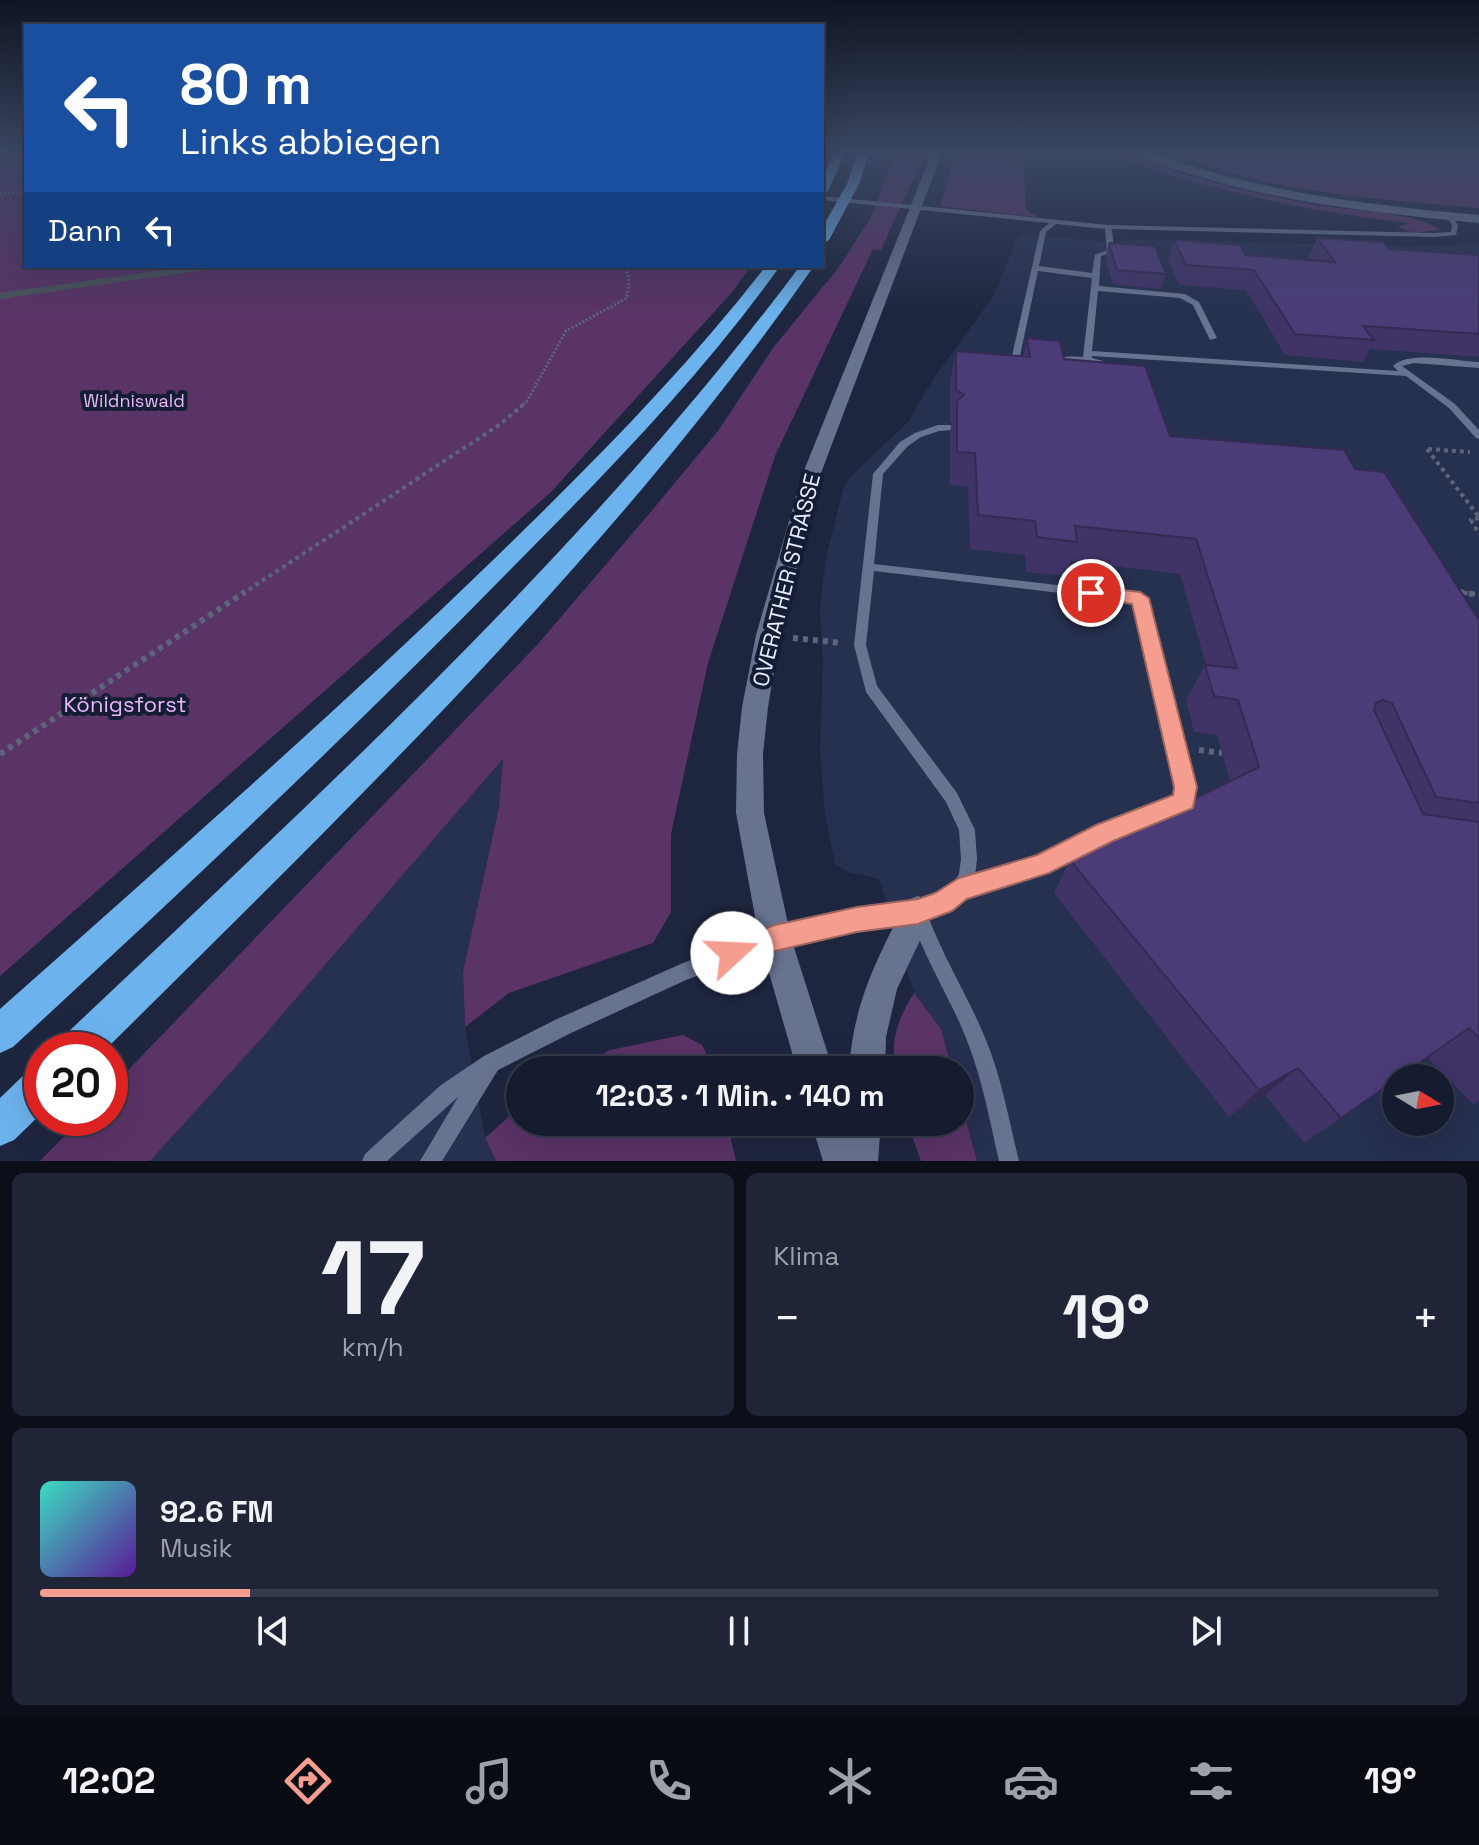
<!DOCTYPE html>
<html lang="de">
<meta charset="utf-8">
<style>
:root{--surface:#161c2f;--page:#1f2537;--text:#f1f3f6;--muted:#9ea1aa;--line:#353a4b;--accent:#f59d8f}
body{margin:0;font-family:"Space Grotesk",sans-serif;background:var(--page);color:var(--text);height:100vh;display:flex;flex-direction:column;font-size:30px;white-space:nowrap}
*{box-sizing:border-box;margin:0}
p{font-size:26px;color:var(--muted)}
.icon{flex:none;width:44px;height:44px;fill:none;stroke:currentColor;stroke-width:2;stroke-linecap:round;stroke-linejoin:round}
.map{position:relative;height:1161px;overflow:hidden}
.drawer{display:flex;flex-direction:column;gap:12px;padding:12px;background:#0c0f1a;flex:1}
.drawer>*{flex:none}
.top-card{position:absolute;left:24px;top:24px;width:800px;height:244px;border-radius:0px;box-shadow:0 8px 32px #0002,0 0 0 2px var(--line);background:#1a4fa0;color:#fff;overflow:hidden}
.needle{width:52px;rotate:100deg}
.tools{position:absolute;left:1382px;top:1064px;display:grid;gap:16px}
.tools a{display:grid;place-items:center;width:72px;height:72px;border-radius:50%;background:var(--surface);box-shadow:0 8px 32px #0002,0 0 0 2px var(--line);font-size:40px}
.speed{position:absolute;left:24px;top:1032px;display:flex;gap:16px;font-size:40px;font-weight:700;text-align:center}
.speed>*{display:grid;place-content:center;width:104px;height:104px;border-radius:50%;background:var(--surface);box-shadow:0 8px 32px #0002,0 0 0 2px var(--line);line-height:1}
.speed .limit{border:12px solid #d22;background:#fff;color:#111}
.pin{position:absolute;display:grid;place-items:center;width:68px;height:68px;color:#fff;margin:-34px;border:4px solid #fff;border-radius:50%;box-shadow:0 2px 8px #0007}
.me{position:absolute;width:88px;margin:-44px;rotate:70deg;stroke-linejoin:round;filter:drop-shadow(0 0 6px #0008)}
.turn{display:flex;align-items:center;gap:28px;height:168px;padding:0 24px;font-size:36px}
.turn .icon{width:104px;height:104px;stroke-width:2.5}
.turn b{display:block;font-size:56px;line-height:68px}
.then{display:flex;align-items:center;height:76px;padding:0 24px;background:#0003;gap:16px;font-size:30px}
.big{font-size:60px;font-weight:600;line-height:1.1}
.drawer .tile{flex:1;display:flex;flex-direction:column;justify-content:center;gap:12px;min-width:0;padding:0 28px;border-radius:12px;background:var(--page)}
.drawer .dial{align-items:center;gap:0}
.dial b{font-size:104px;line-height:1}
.song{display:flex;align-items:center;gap:24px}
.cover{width:96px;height:96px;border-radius:12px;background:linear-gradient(135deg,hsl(170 70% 55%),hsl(270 70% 35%))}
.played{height:8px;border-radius:4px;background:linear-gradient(90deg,var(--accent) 15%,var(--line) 15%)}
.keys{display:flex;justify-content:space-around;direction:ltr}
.heat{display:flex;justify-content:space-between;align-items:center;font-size:44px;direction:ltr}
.drawer .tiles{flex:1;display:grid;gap:12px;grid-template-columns:1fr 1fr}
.tile:last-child{grid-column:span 2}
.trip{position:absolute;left:506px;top:1056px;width:468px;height:80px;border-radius:40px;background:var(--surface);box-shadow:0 8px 32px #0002,0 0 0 2px var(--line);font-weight:600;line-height:80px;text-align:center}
.dock{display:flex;height:128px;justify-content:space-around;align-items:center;background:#090b13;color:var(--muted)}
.dock .icon{width:56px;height:56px}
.dock .selected{color:var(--accent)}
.dock b{font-size:36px;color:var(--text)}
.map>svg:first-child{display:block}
.built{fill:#26304f;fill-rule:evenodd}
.green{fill:#5a3367}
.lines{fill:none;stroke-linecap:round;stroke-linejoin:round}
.stream-far1{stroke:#4a545c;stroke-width:5}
.stream{stroke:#4a545c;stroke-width:6}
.path-far2{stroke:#5d657b;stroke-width:3;stroke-dasharray:2 2;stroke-linecap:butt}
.path-far1{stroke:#5d657b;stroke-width:4;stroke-dasharray:4 4;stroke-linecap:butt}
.path{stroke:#5d657b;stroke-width:6;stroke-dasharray:5 5;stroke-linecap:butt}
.service{fill:#687390;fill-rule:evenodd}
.secondary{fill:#687390;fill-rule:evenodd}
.motorway{fill:#6cb3ee;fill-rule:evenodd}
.wall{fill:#403467}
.shaded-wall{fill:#342a54}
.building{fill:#4b3c78;stroke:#342a54;stroke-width:2}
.route{fill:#f59d8f;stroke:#9f665d;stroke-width:2}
.labels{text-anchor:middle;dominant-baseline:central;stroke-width:8;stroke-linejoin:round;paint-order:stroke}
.far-park-label{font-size:18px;fill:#e8b7f9;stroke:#151d34}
.street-label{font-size:22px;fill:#e7edfe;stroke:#151d34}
.park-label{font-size:22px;fill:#e8b7f9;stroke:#151d34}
</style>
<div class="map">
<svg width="1479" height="1161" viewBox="0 0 1479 1161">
<rect width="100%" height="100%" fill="#1e263f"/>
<path class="built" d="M1019 234 1119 243V239L1412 247 1479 244V1161H977L960 1099V1070H952L941 1029 914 993 879 879 848 872 835 864 825 815 820 749 823 663 820 608 826 558 843 489 851 476 908 422 932 381 994 295ZM1396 1078H1440V1122H1396Z
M504 758 499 807 463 972 465 1027 485 1138 496 1161H150L262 1038Z"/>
<path class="green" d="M0 153H26V266H751L733 291 551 492 0 976Z
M895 153H925L881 250 873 249 775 456 708 663 671 834V912L653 943 509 993 465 1027 463 972 499 807 503 759 262 1038 150 1161H40L82 1118H110V1089L537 645 649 514 718 431 773 348 839 267 871 217Z
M956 153H1023L1026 210 1040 218 940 206Z
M1109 153C1137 153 1163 168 1190 176 1231 188 1274 197 1316 205 1344 210 1422 213 1440 230L1414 233 1397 227 1410 223C1308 212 1205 190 1109 153Z
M1173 153H1479V208C1378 199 1269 193 1173 153Z
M914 993 941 1029 952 1070H896C889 1041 899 1017 914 993Z
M683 1035 702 1045 714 1070H575L610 1050Z
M960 1099 977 1161H921L907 1122H960Z
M520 1107V1122H727L736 1161H496L485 1138Z"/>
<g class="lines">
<path class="stream-far1" d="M0 160 21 153"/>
<path class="stream" d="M0 296 212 266"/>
<path class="path-far2" d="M0 193H26
M520 407 527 401 566 331 627 298 629 277 624 266"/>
<path class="path-far1" d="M1427 449 1479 517
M1428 449 1470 452
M1479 518 1471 520 1479 534
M1456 592 1475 594
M242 594 499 425 523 405"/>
<path class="path" d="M1459 592 1479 595
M793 638 842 643
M1199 750 1222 753
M0 754 245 592"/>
<path class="service" d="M822 196 1108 225 1434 233 1451 232 1452 226 1448 217 1453 216 1458 226 1456 235 1434 237 1112 229 1114 251 1101 256 1099 286 1185 294 1199 302 1217 338 1210 340 1193 305 1180 298 1098 291 1092 351 1398 371 1393 366C1407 350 1458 361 1479 362V368L1414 363 1402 366 1455 404 1479 430V439L1476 438 1449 408 1406 376 1092 356V358L1103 361 1099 364 1073 362 1051 364 1050 362C1059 356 1072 356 1083 357L1092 278 1038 271 1020 356 1022 359 1032 364 1028 367 1015 363 1012 356 1040 231 1049 223 822 200ZM1056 224 1105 229 1107 250 1095 255 1092 273 1039 266 1046 232Z
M938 425H950L955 428 953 430 939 431 921 437 908 446 883 474 874 564 1144 595 1194 787 1189 806 1111 838 1047 870 1008 880 965 896 949 909 928 916C944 959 969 998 986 1040 1002 1079 1009 1121 1019 1161H999C990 1122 983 1083 969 1046 953 1002 927 964 912 920L857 928 775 947 686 980 571 1033 498 1070 442 1161H420L458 1097 387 1161H362L365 1154 441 1085 484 1056 557 1019 683 963 775 929 857 912 918 903 938 897 953 884 959 874 961 859 959 830 946 802 866 692 854 645 873 474 900 442 915 433ZM874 571 1135 602 1178 787 1177 797 1099 828 1039 858 1008 864 975 877 977 859 975 830 957 793 877 686 866 645Z"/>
<path class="secondary" d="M932 153H942L821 473 780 635 768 707 763 754 764 813 791 938 833 1070H797L759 938 736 813 737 754 742 707 756 635 803 473Z
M1138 153H1153C1258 192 1368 205 1479 215V223C1385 214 1291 204 1201 177 1181 171 1156 165 1138 153Z
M918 896 929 900 934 911 897 989 886 1037 885 1070H849C854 1001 876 961 907 900Z
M811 1122H881L878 1161H823Z"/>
<path class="motorway" d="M834 153H845L828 191 822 195V179Z
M858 153H869L859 184 829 240 822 244V228L847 184Z
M766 266H780C702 376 606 473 511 569 350 734 182 891 13 1047L0 1053V1009C165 862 332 716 491 562 588 468 683 373 766 266Z
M800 266H814C612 555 355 802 105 1050H59L64 1036C322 791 586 552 800 266Z
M42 1065V1113L14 1140 0 1146V1098L28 1071Z"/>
</g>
<path class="wall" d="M1317 238 1389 249 1479 255V357L1370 349 1363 362 1285 355 1246 290 1179 285 1168 260 1174 240 1246 255 1310 260 1308 257Z
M1109 244 1166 274 1161 289 1113 284 1105 258Z
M1027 338 1064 359 1170 436 1355 469 1479 620V1101L1473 1104 1428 1058 1304 1143 1265 1095 1229 1117 1054 893 1070 860 1230 781 1217 735 1194 732 1186 700 1205 665H1206L1180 574 1071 561 1066 576 1026 572 1025 555 970 549 968 487 950 485V433L952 423 950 422V382L956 351 1023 357Z"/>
<path class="shaded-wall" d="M1298 1068 1265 1095 1229 1117 1259 1090Z"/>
<path class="building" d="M1317 238 1383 242 1389 249 1479 255V334L1363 326 1374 340 1295 334 1254 270 1186 265 1174 240 1240 245 1246 255 1335 262Z
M1110 243 1155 246 1166 274 1117 270 1109 244Z
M1027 338 1060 341 1064 359 1145 366 1170 436 1344 450 1355 469 1384 472 1479 620V803L1436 797 1392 703 1383 700 1376 703 1374 710 1423 814 1479 822V1038L1469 1028 1341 1118 1298 1068 1259 1090 1070 860 1259 767 1238 700 1214 696 1205 665 1237 668 1196 539 1075 526 1077 542 1037 537 1035 521 978 515 975 453 957 452V401L964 395 956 390V351L1030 357Z"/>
<linearGradient id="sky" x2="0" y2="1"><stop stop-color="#101523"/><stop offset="0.48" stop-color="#3b4763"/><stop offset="1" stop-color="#3b4763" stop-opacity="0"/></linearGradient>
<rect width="1479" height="316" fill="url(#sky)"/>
<path class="route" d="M1091 586 1140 592 1149 598 1197 787 1193 808 1113 841 1049 873 967 899 952 911 918 924 857 932 775 951 732 967 723 963 719 953 723 944 775 925 857 907 918 899 935 893 959 878 1037 855 1096 825 1173 795 1174 787 1132 604 1084 597 1081 593 1084 588Z"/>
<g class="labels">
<g class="far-park-label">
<text x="134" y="400">Wildniswald</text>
</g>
<g class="street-label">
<text transform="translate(786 580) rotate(-76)">OVERATHER STRASSE</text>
</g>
<g class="park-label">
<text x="125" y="704">Königsforst</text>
</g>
</g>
</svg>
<div class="tools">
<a><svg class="needle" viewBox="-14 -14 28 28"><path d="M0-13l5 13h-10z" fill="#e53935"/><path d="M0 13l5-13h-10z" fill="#9ea1aa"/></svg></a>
</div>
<div class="speed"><div class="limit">20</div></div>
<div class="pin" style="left:1091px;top:593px;background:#d93025"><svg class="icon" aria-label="arrive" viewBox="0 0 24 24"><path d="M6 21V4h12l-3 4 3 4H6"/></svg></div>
<svg class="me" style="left:732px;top:953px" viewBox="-20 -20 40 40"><circle r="19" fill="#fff"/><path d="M0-13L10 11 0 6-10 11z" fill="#f59d8f"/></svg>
<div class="trip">12:03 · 1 Min. · 140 m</div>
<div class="top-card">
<div class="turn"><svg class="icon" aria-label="left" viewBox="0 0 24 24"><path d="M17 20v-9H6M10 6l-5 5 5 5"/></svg><div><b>80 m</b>Links abbiegen</div></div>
<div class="then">Dann<svg class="icon" aria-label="left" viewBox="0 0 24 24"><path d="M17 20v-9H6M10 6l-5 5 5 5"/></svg></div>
</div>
</div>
<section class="drawer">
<div class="tiles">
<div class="tile dial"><b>17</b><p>km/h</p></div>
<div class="tile"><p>Klima</p>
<div class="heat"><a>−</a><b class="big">19°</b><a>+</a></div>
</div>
<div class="tile">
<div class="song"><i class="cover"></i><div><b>92.6 FM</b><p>Musik</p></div></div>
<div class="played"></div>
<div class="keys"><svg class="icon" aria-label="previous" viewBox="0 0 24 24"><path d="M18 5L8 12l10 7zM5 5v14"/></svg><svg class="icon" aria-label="pause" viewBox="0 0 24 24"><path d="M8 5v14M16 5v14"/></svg><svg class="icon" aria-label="next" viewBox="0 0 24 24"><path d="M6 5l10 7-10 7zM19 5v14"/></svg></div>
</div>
</div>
</section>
<nav class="dock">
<b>12:02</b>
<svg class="icon selected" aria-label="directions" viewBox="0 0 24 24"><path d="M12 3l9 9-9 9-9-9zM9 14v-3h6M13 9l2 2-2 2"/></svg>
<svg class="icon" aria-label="music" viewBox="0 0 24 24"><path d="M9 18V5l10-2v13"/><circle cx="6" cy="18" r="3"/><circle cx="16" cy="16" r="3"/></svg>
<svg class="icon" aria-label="phone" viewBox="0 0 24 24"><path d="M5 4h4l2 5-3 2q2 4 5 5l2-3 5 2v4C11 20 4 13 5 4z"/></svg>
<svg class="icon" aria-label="climate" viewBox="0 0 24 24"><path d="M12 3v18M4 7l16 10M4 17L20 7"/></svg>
<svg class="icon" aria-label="car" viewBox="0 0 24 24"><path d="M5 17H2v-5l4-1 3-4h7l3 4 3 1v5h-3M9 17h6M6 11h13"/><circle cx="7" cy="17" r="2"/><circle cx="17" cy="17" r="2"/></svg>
<svg class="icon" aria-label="filters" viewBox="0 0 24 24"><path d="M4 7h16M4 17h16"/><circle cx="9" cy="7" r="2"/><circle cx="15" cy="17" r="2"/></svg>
<b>19°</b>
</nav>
